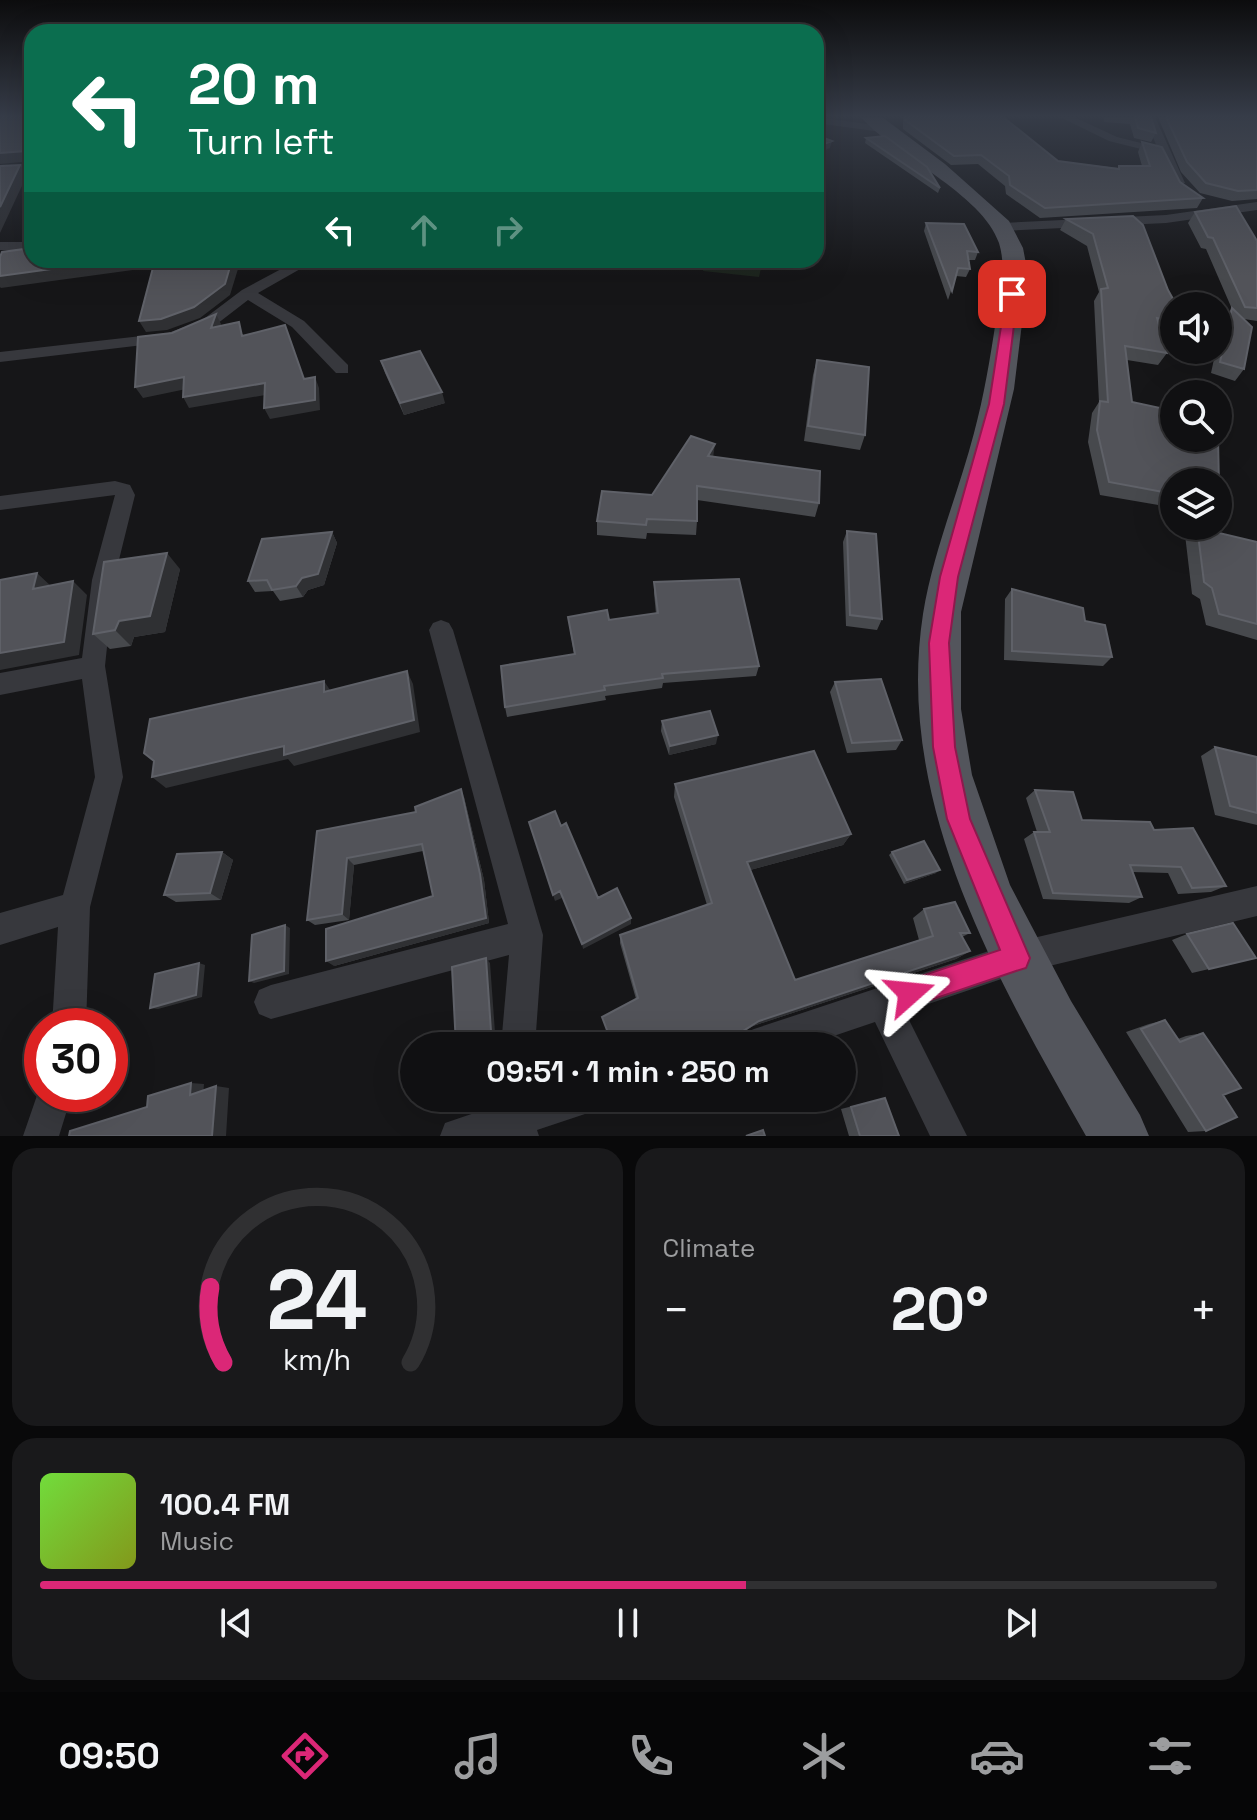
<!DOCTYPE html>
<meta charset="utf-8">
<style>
:root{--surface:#101012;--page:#19191b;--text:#f1f3f6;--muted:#9c9d9f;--line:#303032;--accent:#db2777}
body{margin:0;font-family:"Space Grotesk",sans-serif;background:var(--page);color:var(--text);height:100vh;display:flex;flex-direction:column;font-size:30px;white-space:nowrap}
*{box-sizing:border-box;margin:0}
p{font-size:26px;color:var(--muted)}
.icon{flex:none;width:44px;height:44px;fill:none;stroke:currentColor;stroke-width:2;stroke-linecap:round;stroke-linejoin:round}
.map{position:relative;height:1136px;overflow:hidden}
.details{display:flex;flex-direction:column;gap:12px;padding:12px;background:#09090a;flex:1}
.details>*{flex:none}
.top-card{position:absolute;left:24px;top:24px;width:800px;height:244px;border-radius:24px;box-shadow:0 8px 32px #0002,0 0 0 2px var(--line);background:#0b6e4f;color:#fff;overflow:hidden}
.fabs{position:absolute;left:1160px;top:292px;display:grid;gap:16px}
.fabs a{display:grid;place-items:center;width:72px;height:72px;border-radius:50%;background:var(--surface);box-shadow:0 8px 32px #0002,0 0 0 2px var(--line);font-size:40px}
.speed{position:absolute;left:24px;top:1008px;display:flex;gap:16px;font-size:40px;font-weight:700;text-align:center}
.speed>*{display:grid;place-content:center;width:104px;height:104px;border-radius:50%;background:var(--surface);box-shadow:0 8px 32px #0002,0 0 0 2px var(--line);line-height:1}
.speed .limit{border:12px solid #d22;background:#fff;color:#111}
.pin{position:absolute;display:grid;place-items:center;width:68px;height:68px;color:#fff;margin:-34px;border-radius:16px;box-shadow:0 4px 12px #0006}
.me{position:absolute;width:88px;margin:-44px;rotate:72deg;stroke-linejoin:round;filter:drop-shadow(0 0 6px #0008)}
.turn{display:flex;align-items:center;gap:28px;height:168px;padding:0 32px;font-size:36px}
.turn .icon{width:104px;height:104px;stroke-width:2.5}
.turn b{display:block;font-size:56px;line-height:68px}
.lanes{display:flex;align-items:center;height:76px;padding:0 32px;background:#0003;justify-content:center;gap:40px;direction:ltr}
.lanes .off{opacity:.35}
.big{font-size:60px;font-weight:700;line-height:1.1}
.details .tile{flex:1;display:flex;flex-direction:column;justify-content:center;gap:12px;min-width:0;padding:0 28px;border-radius:24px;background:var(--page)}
.details .dial{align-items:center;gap:0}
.dial svg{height:208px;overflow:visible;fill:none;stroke:var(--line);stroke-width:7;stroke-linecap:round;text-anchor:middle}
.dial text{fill:var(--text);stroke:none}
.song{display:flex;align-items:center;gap:24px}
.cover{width:96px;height:96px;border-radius:12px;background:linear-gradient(135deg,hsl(100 70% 55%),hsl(70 70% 35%))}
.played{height:8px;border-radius:4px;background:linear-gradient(90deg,var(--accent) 60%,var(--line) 60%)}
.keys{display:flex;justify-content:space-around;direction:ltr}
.heat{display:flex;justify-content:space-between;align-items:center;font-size:44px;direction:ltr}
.details .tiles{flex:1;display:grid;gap:12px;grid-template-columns:1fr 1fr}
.tile:last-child{grid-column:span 2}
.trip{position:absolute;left:400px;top:1032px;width:456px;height:80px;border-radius:40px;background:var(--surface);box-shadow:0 8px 32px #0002,0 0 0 2px var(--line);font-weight:700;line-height:80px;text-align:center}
.dock{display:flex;height:128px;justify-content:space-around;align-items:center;background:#060607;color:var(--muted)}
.dock .icon{width:56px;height:56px}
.dock .active{color:var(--accent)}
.dock b{font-size:36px;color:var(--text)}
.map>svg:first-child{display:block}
.green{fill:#1e261f}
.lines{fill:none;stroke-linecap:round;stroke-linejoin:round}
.minor{fill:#37383d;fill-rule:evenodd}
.primary{fill:#53555c;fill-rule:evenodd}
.wall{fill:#47494d}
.shaded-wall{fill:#2f3033}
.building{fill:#525359;stroke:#5f6168;stroke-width:2}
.route{fill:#db2777;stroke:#8e194d;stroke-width:2}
</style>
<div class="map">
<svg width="1257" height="1136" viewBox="0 0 1257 1136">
<rect width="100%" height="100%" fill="#161618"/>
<path class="green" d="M706 260 762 264 759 277 703 271Z"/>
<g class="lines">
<path class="minor" d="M816 117 889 127 894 130 889 133 816 123Z
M1060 117H1074L1117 137 1157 147 1145 117H1155L1185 183 1175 186 1161 154 1109 141Z
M32 164V172L0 174V166Z
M1257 202V210L1166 223 1002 231 995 227 1002 223 1166 215Z
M0 242H32V250H0Z
M298 260H316L258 293 304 321 348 365V373H336L292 327 248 300 213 327 177 341 0 362V352L168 333 201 321 242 290Z
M115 481 130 485 135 495 114 580 105 666 123 777 90 907 86 1026H52L58 927 0 945V913L63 895 95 777 82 679 0 695V673L82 658 92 580 115 495 0 510V496Z
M441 620 449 623 453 630 543 935 535 1046H501L509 955 271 1019 259 1014 254 1002 259 990 271 985 508 924 429 630 433 623Z
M1257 886V916L1016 974 905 1012 967 1136H930L875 1022 804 1046H737L742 1034 754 1029 1016 942Z
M42 1081V1094H72L59 1136H23Z
M496 1098H599L594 1111 537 1130 539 1136H440L445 1123 495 1106Z"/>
<path class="primary" d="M861 117H882L945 164 1009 221 1023 248 1028 274 1014 389 961 612V709L972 775 1010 885 1071 1001 1140 1115 1149 1136H1086C997 979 894 802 923 614 933 552 958 494 974 433 984 396 990 359 996 320 1000 293 1007 270 999 243 983 194 892 154 861 117Z"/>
</g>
<path class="wall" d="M903 117H1003L1058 161 1118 168 1119 166H1142L1138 152 1142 142 1180 182 1203 198 1197 208 1040 218 1006 194 1005 186 978 164 951 165 903 129Z
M1104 117H1151L1156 133 1151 142 1134 138 1130 124 1104 122Z
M1158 117H1257V199L1232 201 1200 193 1181 172Z
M866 138 940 188 938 193 865 143Z
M1195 212 1257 241V321L1244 319V369L1235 381 1211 373 1216 350H1218V342L1223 319 1232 308V309L1206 249 1201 248 1188 223Z
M1133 216 1143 225 1168 290 1177 306H1174V334L1161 332 1167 353 1158 365 1127 360 1132 402 1174 411V438H1218L1219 486 1218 482H1174V521L1172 520 1170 507 1100 495 1088 442 1092 413 1099 402 1094 301 1099 292 1087 246 1060 230 1066 219Z
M926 223 978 252 975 260H968L970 269 966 277 956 276 948 300 924 231Z
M817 360 865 435 860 450 804 441 813 375Z
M381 361 445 403 404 415 385 373Z
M713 457 819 503 815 517 697 500V521L696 535 647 533 646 539 597 535V521L652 495Z
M1184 526H1218L1219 533 1257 542V640L1206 625 1200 599 1192 594Z
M847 531 882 619 877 630 846 626 843 542Z
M332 532 337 543 324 585 308 590 303 597 280 601 273 591 255 592 248 581Z
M180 569 165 632 134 637 131 646 110 649 93 634Z
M654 582 759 666 756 676 663 683 662 688 605 696 606 700 507 717 505 707 574 654 568 617 609 620 656 614 654 593Z
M1012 589 1085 621 1112 657 1103 666 1004 660 1005 599Z
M835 682 902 740 896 750 847 753 830 692Z
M662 721 716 744 669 755 661 731Z
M1215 747 1257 757V825L1215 815 1201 756Z
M675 784 851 834 843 845 750 870 795 980 919 940 913 918 924 909 970 933 962 937 970 951 956 959 753 1026 738 1035 705 1046H612L602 1017 636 999 620 943V935L707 905 674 797Z
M1035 790 1082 820 1154 830 1226 886 1211 892 1178 894 1168 873 1132 872 1142 897 1129 903 1043 899 1024 839 1034 832H1037L1026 798Z
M464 797 484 880 489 923 334 966 433 896 423 851 354 865 349 920 315 925 307 920 317 831 416 812Z
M222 852 233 860 221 900 176 902 164 895Z
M892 852 936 873 904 884 889 855Z
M1187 934 1256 958 1192 973 1172 940Z
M1165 1020 1178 1039 1186 1036 1203 1033 1223 1095 1206 1131 1188 1132 1126 1032 1149 1024Z
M885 1098 899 1136H849L841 1109Z"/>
<path class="shaded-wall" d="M832 141 830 148 816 154V147Z
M32 143V161L0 164V153Z
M20 165 27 175 0 233V207Z
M117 260H159L162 266 1 288 0 287V276Z
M232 260H280V261L238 269 230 295 200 318 167 330 146 332 139 321Z
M216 314 221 324 217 339 211 328Z
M184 377 191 388 143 398 135 387Z
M315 377 319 388 320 410 270 419 264 408Z
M265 383 271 394 189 408 183 397Z
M442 392 445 403 404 415 400 403Z
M715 444 713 458 708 456Z
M332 532 337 543 324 585 308 590 303 597 296 586Z
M167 553 180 569 165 632 134 637 131 646 115 630 119 621Z
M37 573 52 587 33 589Z
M73 581 87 595 79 655 0 670V653Z
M407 671 413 684 420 732 294 766 288 759 166 788 152 777Z
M324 681 332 693 324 692Z
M718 735 716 744 669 755 670 746Z
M461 789 464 797 484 880 489 923 334 966 326 961 486 918Z
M851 834 843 845 743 872 747 862Z
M222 852 233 860 221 900 210 893Z
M347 858 354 865 349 920 342 914Z
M940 870 936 873 904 884 907 880Z
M560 891 562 898 555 901 553 895Z
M631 918V924L583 949 582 944Z
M285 925 290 928 289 974 254 983 249 981Z
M970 951 956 959 753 1026 738 1035 705 1046H696L759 1021Z
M486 958 490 963 496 1046H492Z
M199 963 205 965 202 997 158 1009 150 1008Z
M191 1083 204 1084 203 1096 190 1095Z
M216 1086 229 1088 226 1136H212Z
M489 1098H494L492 1104 464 1112 458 1111Z"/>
<path class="building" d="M0 117H32V143L26 151 0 153Z
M905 117H1003L1058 161 1119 169V166H1150L1142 142 1162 147 1180 182 1203 198 1045 208 1010 185 1009 176 981 155 954 156 905 120Z
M1135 117H1151L1156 133 1138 128Z
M1166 117H1257V190L1238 191 1206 183 1187 162Z
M816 135 832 141 816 147Z
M885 136 927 167 940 188 866 138Z
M20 165 0 207V166Z
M1236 206 1257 241V308L1245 307 1213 238 1208 237 1195 212Z
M1133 216 1143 225 1168 290 1177 306H1174V321L1157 318 1167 353 1125 346 1132 402 1174 411V438H1218L1219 486 1218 482H1174V494L1109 482 1097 430 1100 401 1108 402 1101 289 1108 288 1093 234 1066 219Z
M926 223 964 224 978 252 967 251 970 269 958 268 952 291Z
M32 248V260H117L0 276V257L2 252Z
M155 260H232L225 284 194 307 161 319 139 321Z
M1232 308 1252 327 1244 369 1220 362Z
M216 314 211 328 239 322 242 336 285 325 304 379 315 377V400L264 408 265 383 183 397 184 377 135 387 138 337 172 333Z
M420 351 442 392 400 403 381 361Z
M817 360 869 367 865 435 808 426Z
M691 436 715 444 708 456 820 471 819 503 697 486V521L647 519 646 525 597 521 602 491 652 495Z
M1197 526H1218L1219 533 1257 542V624L1219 614 1212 588 1204 582Z
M847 531 876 534 882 619 850 615Z
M332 532 318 574 302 578 296 586 272 590 267 580 248 581 262 539Z
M167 553 150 616 119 621 115 630 93 634 104 562Z
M37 573 33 589 73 581 64 642 0 653V580Z
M739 579 759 666 662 674 663 678 604 686 605 690 505 707 501 666 575 654 568 617 607 610 609 620 658 613 654 582Z
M1012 589 1083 608 1085 621 1105 625 1112 657 1012 651Z
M407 671 414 720 284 755V746L152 777 154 761 144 753 150 719 324 681V692Z
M881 679 902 740 852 743 835 682Z
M710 711 718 735 670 746 662 721Z
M1215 747 1257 757V813L1230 806Z
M814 751 851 834 747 862 795 980 933 936 924 909 955 902 970 933H960L970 951 759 1021 743 1031 696 1046H613L602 1017 638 998 620 935 712 903 675 784Z
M461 789 480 874 486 918 326 961V929L433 896 422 844 347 858 342 914 307 920 317 831 416 812 415 807Z
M1035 790 1073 792 1082 820 1150 822 1154 830 1193 828 1226 886 1192 888 1181 867 1130 865 1142 897 1053 893 1034 832H1050Z
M555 811 561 826 566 823 598 898 617 888 631 918 582 944 560 891 553 895 529 822Z
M924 841 940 870 907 880 892 852Z
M222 852 210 893 164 895 177 854Z
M1233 923 1256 958 1209 969 1187 934Z
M285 925 284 971 249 981 252 935Z
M486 958 492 1046H456L452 967Z
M199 963 196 995 150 1008 155 974Z
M1165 1020 1180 1042 1203 1033 1241 1088 1223 1095 1237 1117 1206 1131 1141 1029Z
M191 1083 190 1095 216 1086 212 1136H69L70 1131 147 1107 148 1096Z
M458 1098H489L488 1103 458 1111Z
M885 1098 899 1136H860L851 1107Z
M763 1130 765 1136H746Z"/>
<linearGradient id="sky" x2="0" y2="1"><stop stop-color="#0c0c0d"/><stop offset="0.42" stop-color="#363c48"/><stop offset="1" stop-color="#363c48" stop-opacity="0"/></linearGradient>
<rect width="1257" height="276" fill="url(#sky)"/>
<path class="route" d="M1012 290 1018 294 1004 404 958 577 949 643 955 747 970 819 1030 958 1026 968 1016 971 910 1007 900 1003 896 993 900 983 1000 950 947 819 933 747 929 643 940 577 989 404 1006 294Z"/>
</svg>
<div class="fabs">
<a><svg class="icon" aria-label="sound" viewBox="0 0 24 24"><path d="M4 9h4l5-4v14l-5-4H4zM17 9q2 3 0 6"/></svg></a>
<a><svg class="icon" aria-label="search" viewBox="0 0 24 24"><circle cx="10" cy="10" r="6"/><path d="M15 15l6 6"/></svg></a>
<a><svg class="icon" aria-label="layers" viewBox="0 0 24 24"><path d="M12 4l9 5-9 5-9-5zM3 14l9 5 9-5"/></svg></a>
</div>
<div class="speed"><div class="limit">30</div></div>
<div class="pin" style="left:1012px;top:294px;background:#d93025"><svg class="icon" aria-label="arrive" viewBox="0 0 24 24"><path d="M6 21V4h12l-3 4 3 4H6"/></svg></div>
<svg class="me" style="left:910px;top:993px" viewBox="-20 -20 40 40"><path d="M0-17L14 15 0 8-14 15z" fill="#db2777" stroke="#fff" stroke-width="4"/></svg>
<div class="trip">09:51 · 1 min · 250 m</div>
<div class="top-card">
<div class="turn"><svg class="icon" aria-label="left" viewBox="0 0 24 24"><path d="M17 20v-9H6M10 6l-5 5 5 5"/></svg><div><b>20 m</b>Turn left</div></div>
<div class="lanes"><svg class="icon" aria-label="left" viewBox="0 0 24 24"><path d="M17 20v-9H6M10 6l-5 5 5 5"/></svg><svg class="icon off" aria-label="ahead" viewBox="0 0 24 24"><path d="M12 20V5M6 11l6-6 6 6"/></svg><svg class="icon off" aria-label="right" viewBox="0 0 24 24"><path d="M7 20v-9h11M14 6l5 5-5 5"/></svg></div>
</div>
</div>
<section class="details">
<div class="tiles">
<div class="tile dial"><svg viewBox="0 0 100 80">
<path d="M14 69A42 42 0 1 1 86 69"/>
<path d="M14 69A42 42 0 0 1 9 40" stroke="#db2777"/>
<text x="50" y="56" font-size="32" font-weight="700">24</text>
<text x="50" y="72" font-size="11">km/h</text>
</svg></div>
<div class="tile"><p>Climate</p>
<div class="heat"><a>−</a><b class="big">20°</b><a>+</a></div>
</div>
<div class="tile">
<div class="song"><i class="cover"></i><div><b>100.4 FM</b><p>Music</p></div></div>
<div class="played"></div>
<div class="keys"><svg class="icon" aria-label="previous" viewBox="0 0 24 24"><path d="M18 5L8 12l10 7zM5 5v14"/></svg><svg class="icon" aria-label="pause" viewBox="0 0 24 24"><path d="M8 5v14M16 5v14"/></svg><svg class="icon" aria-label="next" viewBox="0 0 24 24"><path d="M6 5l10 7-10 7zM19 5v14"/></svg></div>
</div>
</div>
</section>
<nav class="dock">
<b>09:50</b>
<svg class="icon active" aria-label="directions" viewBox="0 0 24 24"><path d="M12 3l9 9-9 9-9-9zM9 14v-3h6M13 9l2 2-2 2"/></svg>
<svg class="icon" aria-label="music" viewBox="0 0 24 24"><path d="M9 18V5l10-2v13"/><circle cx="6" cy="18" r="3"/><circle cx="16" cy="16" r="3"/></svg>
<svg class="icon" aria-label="phone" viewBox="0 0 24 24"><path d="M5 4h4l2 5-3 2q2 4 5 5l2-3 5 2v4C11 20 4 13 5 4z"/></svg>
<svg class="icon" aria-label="climate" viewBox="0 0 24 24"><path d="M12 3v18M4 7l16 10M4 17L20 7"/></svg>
<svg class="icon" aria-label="car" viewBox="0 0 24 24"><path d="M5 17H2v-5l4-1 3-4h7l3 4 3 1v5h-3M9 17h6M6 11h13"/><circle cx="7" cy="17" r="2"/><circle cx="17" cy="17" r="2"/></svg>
<svg class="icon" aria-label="filters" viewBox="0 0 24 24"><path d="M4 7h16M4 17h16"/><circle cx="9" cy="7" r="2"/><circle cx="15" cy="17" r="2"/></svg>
</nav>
